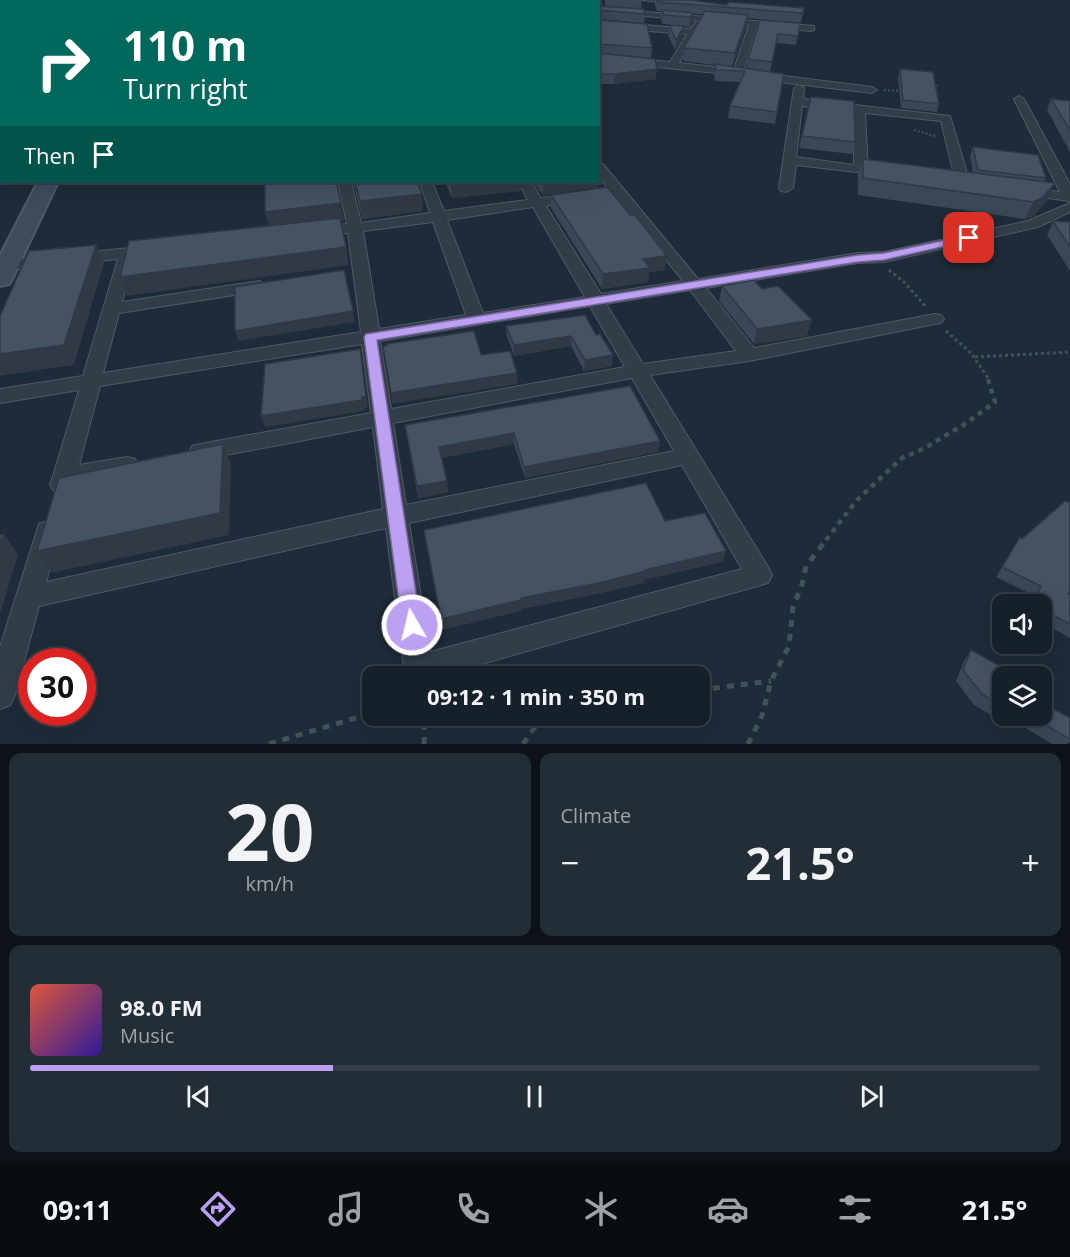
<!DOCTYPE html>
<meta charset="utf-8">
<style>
:root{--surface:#16202a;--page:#232d36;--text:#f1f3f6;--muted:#9ea3a8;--line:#353e47;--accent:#bca0f2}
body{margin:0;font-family:"Open Sans",sans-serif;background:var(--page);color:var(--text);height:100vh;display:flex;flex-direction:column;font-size:22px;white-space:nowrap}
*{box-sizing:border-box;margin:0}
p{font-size:20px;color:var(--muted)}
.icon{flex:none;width:33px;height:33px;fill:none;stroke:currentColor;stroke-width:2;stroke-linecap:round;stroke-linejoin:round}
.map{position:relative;height:744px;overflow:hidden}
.sheet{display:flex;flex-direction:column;gap:9px;padding:9px;background:#0c1217;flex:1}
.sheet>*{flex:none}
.hud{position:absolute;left:0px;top:0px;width:600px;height:183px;box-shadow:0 6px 24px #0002,0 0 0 2px var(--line);background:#00695c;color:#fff;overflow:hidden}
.buttons{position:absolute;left:992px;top:594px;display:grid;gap:12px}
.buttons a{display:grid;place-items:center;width:60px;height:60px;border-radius:12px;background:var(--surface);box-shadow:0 6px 24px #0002,0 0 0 2px var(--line);font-size:30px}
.speed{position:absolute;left:18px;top:648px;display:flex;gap:12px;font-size:30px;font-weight:700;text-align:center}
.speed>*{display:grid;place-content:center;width:78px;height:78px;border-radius:50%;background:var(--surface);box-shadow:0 6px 24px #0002,0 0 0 2px var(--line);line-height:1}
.speed .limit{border:9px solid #d22;background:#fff;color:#111}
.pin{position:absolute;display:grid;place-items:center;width:51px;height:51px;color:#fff;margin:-26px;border-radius:12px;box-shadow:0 3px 9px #0006}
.me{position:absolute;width:66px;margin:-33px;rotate:352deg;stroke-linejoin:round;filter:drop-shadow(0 0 4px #0008)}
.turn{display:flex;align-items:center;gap:21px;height:126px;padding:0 24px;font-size:27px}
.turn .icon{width:78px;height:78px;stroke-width:2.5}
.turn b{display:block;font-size:42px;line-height:51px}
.then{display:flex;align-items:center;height:57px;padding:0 24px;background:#0003;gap:12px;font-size:22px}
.big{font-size:45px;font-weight:700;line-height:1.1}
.sheet .card{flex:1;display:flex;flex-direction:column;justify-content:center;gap:9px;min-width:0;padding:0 21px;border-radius:12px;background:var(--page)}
.sheet .dial{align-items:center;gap:0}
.dial b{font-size:78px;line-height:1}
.song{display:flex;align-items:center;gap:18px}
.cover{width:72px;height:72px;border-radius:9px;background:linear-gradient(135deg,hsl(10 70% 55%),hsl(250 70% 35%))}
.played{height:6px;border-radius:3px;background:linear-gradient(90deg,var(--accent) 30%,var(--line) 30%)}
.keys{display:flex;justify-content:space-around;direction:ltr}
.heat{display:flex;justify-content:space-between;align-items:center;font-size:33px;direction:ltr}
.sheet .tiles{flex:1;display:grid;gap:9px;grid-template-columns:1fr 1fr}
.card:last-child{grid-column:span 2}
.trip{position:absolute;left:362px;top:666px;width:348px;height:60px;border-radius:12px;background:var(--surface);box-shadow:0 6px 24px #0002,0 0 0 2px var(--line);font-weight:700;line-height:60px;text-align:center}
.menu{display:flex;height:96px;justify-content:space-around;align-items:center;background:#090d11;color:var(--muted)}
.menu .icon{width:42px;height:42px}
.menu .selected{color:var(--accent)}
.menu b{font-size:27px;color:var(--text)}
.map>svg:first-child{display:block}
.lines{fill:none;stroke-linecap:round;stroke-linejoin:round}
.street-casing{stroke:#4f5a66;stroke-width:2}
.secondary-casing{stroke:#4f5a66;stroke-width:4}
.path-far3{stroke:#3d5556;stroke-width:2;stroke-dasharray:2 2;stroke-linecap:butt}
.path-far2{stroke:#3d5556;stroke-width:3;stroke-dasharray:3 3;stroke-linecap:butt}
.path-far1{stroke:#3d5556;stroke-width:4.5;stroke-dasharray:5 5;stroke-linecap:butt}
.path{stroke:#3d5556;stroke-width:5;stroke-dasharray:7 7;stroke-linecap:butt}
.street{fill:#313d48;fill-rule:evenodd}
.secondary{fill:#3f4c5b;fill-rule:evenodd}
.wall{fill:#3a4754}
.shaded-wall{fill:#303945}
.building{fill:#445262;stroke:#303945;stroke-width:1.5}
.route{fill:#bca0f2;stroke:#7a689d;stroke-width:1.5}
</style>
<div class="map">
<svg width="1070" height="744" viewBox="0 0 1070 744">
<rect width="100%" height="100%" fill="#1e2b38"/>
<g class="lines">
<defs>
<path id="street" d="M643 0H673L684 3 680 5Z
M598 8 814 26V30L811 31 757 26 743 71 872 87 877 90 872 93 744 78 736 75 598 61V55L670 62 687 34 598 27V21L690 29 697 21 701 24 679 63 734 69 749 25 598 12Z
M0 26H2V32H0Z
M799 85 804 88 803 99 950 116 970 183 963 187 956 183 941 121 865 113 868 170 866 173 796 165 793 188 786 192 781 191 779 188 794 88ZM802 106 853 111 854 165 796 157Z
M1019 96 1024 99 1070 184V201L1025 195 1018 191 1025 187 1060 192 1014 99Z
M598 163 603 164 698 279 858 253 884 252 1028 221 1070 203V212L1038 227 884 262 858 263 706 288 754 348 935 314 941 315 944 319 941 323 935 324 749 361 650 375 768 567 772 575 768 583 439 676H405L386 528 39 606 15 695 10 705 0 709V647L39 524 48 521 57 524 60 531 46 582 383 509 373 427 200 460 192 458 189 452 192 446 200 444 371 413 362 344 100 386 79 465 127 457 135 459 138 465 135 471 127 473 74 483 70 491 62 494 54 491 50 485 53 476 79 390 0 403V389L83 376 118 259 0 271V261L150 246 156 248 158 251 156 254 134 257 122 302 260 281 268 286 260 291 119 313 103 373 361 332 348 233 316 237 308 232 316 227 347 224 338 182H351L361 223 430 213 420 182H432L444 211 528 200 518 182H531L541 198 549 197 556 201 554 204 546 206 601 294 683 281 615 196 582 199 580 196 582 193 609 189 598 176ZM533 207 585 297 483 313 447 220ZM433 222 466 315 379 329 363 231ZM690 290 736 351 643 364 606 304ZM590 306 625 367 391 409 380 341ZM632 378 674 451 406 505 393 423ZM682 465 742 569 430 652 409 523Z
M0 174 2 182H4H0Z"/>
<path id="secondary" d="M116 0H128L115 2Z
M38 182H58L12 279 9 284 0 286V256Z"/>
</defs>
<use href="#street" class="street-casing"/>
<use href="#secondary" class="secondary-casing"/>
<path class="path-far3" d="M884 90 904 91
M932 91 938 87 937 85
M914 130 935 136"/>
<path class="path-far2" d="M889 270 904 282 926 307
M946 331 971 353 988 378
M975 357 1070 352"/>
<path class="path-far1" d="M826 540 856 501 902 458 923 449 965 424 995 402 987 376"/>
<path class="path" d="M699 690 771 681
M510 716 571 719 589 716
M269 744 372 713
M424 744 425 716
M523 744 542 717
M748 744 762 716 771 681 789 646 793 607 802 585 806 566 827 539"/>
<use href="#street" class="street"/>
<use href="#secondary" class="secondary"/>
</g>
<path class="wall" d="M605 0H642L641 9 645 14 644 23 598 19V6H605Z
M655 0H689L727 5 804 8 801 23 747 18 746 27 732 67 746 69 748 59 760 20 800 23 796 45 776 43 770 72 784 74 775 124 728 118 730 106 741 82 715 81 714 75 715 65 683 61 684 48 703 14H694L693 22 689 27 684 26 683 36 675 50 668 35 669 25 683 26 663 24 661 20 662 11H657L655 5Z
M598 20 652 48 651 58 598 53Z
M598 53 656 79 614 84H598Z
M900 69 939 104 937 112 901 108 898 77Z
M811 97 855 142 852 154 799 148Z
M1051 99 1070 101V152L1047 110Z
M973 147 1046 178 1045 182 1047 200 1034 216 1025 219 858 195V175L863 159 973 173 970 156Z
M353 182H417L423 211 362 219Z
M445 182H521V191L452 198Z
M533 182H598V187L543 195Z
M551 195 665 270 649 272 648 282 602 289 551 208Z
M1053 221 1070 222V271L1047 235Z
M722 286 762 289 807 336 754 344 719 301Z
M585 315 612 366 584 371 571 346 514 356 507 336 506 326Z
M405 425 660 441 658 452 525 478 514 444 441 458 447 481 448 492 418 498Z
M1020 537 1068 594 1070 595V638L1041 622V604H1031L1035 596 996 577Z
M971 650 1002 676V716H1041L1070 718V741L1067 744H1052L1019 724 1015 729 974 705 956 681 964 661Z"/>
<path class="shaded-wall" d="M694 13 693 22 689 27 690 17Z
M748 15 746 27 732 67 735 53Z
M684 26 683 36 675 50 676 40Z
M657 69 656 79 614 84 615 74Z
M0 156H2V173H0Z
M451 182H521V191L452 198Z
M543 182H598V187L543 195Z
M1055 183 1047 200 1034 216 1025 219 1033 202Z
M422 194 423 211 362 219 360 201Z
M341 203 344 221 270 230 265 212Z
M96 245 104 263 74 365 0 376V354Z
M346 247 349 265 127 296 120 277Z
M667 256 665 270 649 272 648 282 602 289 603 274 643 259Z
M353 311 355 322 238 341 235 331Z
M812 320 807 336 754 344 757 329Z
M571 336V346L514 356V345Z
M360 349 368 407 364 408V411L265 427 261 416Z
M613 355 612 366 584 371 585 360Z
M517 373 518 384 392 404 391 393Z
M514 433V444L440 458 439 447Z
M660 441 658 452 525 478 524 467Z
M223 444 231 465 229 535 51 573 37 551Z
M447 481 448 492 418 498 417 486Z
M4 534 18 555 0 614V545Z
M726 551 723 562 644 580V583L602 593 522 609V611L442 630 441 619 521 598Z"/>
<path class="building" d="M136 0H533L531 2H135Z
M657 0H689L727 5 729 2 804 8 803 13 658 2Z
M598 6 644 9 645 14 598 10Z
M662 10 694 13 690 17 664 15Z
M705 11 748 15 735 53 684 48Z
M598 20 647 24 652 48 598 44Z
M760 20 800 23 798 36 778 34 772 62 748 59Z
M669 25 684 26 676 40Z
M598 53 655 59 657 69 615 74H598Z
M715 64 784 74 777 112 730 106 745 71 716 70Z
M900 69 933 72 939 104 903 100Z
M811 97 854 101 855 142 802 136Z
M1051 99 1070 101V130Z
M0 111H2V156H0Z
M973 147 1038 155 1046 178 978 170Z
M863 159 1055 183 1042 198 1033 202 863 178Z
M265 182H336L341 203 265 212Z
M355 182H417L422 194 360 201Z
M607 187 630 215H635L667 256 643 259 650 268 603 274 551 195Z
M340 218 346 247 120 277 129 241Z
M1053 221 1070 222V247Z
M96 245 64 345 0 354V316L29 251Z
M344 270 353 311 235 331V287Z
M754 280 762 289 778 286 812 320 757 329 722 286Z
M585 315 596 335 600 334 613 355 585 360 571 336 514 345 506 326Z
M474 331 481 355 510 351 517 373 391 393 383 346H387L386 344Z
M360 349 366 397H362V400L261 416 265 364Z
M630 386 660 441 524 467 514 433 439 447 447 481 417 486 405 425Z
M223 444 220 513 37 551 59 478Z
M646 483 665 521 705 513 726 551 645 570 646 571 603 582 521 598V600L441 619 424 530Z
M1065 501 1070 503V590L1068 594 1070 595V624L1041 609V604H1033L1041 586 1002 567 1020 537 1022 539Z
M4 534 0 545V535Z
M971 650 1018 676H1002V706L982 694 963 670Z
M1041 702 1070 718V739L1030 716H1041Z"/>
<path class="route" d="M969 235 975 238 973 240 884 260 858 262 377 340 421 625 419 631 412 633 405 631 402 625 364 337 366 334 858 255 884 253Z"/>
</svg>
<div class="buttons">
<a><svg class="icon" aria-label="sound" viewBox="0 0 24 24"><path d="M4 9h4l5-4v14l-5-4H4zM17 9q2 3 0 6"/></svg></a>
<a><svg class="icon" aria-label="layers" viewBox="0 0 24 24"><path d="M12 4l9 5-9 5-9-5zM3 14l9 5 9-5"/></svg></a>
</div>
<div class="speed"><div class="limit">30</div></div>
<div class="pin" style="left:969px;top:238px;background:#d93025"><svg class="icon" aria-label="arrive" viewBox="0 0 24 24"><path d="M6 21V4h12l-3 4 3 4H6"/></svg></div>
<svg class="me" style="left:412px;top:625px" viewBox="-20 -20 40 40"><circle r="17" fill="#bca0f2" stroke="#fff" stroke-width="3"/><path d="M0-11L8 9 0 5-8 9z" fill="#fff"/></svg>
<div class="trip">09:12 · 1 min · 350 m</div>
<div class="hud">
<div class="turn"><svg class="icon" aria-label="right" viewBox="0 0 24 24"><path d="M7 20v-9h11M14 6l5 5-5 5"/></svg><div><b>110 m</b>Turn right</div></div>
<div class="then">Then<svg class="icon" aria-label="arrive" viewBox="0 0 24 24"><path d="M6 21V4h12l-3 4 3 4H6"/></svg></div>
</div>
</div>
<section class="sheet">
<div class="tiles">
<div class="card dial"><b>20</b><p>km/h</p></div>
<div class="card"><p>Climate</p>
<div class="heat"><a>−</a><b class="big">21.5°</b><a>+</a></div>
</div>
<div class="card">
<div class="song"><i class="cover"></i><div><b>98.0 FM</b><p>Music</p></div></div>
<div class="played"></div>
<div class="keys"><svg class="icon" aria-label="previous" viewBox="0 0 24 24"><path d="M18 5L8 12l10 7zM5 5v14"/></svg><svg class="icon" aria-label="pause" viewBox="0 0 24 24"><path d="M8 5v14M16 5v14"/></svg><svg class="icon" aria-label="next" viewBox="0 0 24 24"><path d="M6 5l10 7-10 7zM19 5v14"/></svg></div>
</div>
</div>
</section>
<nav class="menu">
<b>09:11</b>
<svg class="icon selected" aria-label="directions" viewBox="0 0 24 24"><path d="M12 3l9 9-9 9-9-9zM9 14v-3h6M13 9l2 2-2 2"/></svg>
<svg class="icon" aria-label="music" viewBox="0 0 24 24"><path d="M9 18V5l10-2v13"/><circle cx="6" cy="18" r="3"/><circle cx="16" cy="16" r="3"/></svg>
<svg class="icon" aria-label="phone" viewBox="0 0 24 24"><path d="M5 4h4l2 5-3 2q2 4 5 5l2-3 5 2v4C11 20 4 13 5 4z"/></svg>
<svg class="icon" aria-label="climate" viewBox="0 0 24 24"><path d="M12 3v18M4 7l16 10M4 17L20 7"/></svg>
<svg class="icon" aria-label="car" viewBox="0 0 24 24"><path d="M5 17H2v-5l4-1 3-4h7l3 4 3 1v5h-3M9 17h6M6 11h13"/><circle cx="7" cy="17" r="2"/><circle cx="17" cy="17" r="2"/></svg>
<svg class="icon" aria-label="filters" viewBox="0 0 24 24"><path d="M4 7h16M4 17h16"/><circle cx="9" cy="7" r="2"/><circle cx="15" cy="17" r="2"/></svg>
<b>21.5°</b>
</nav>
